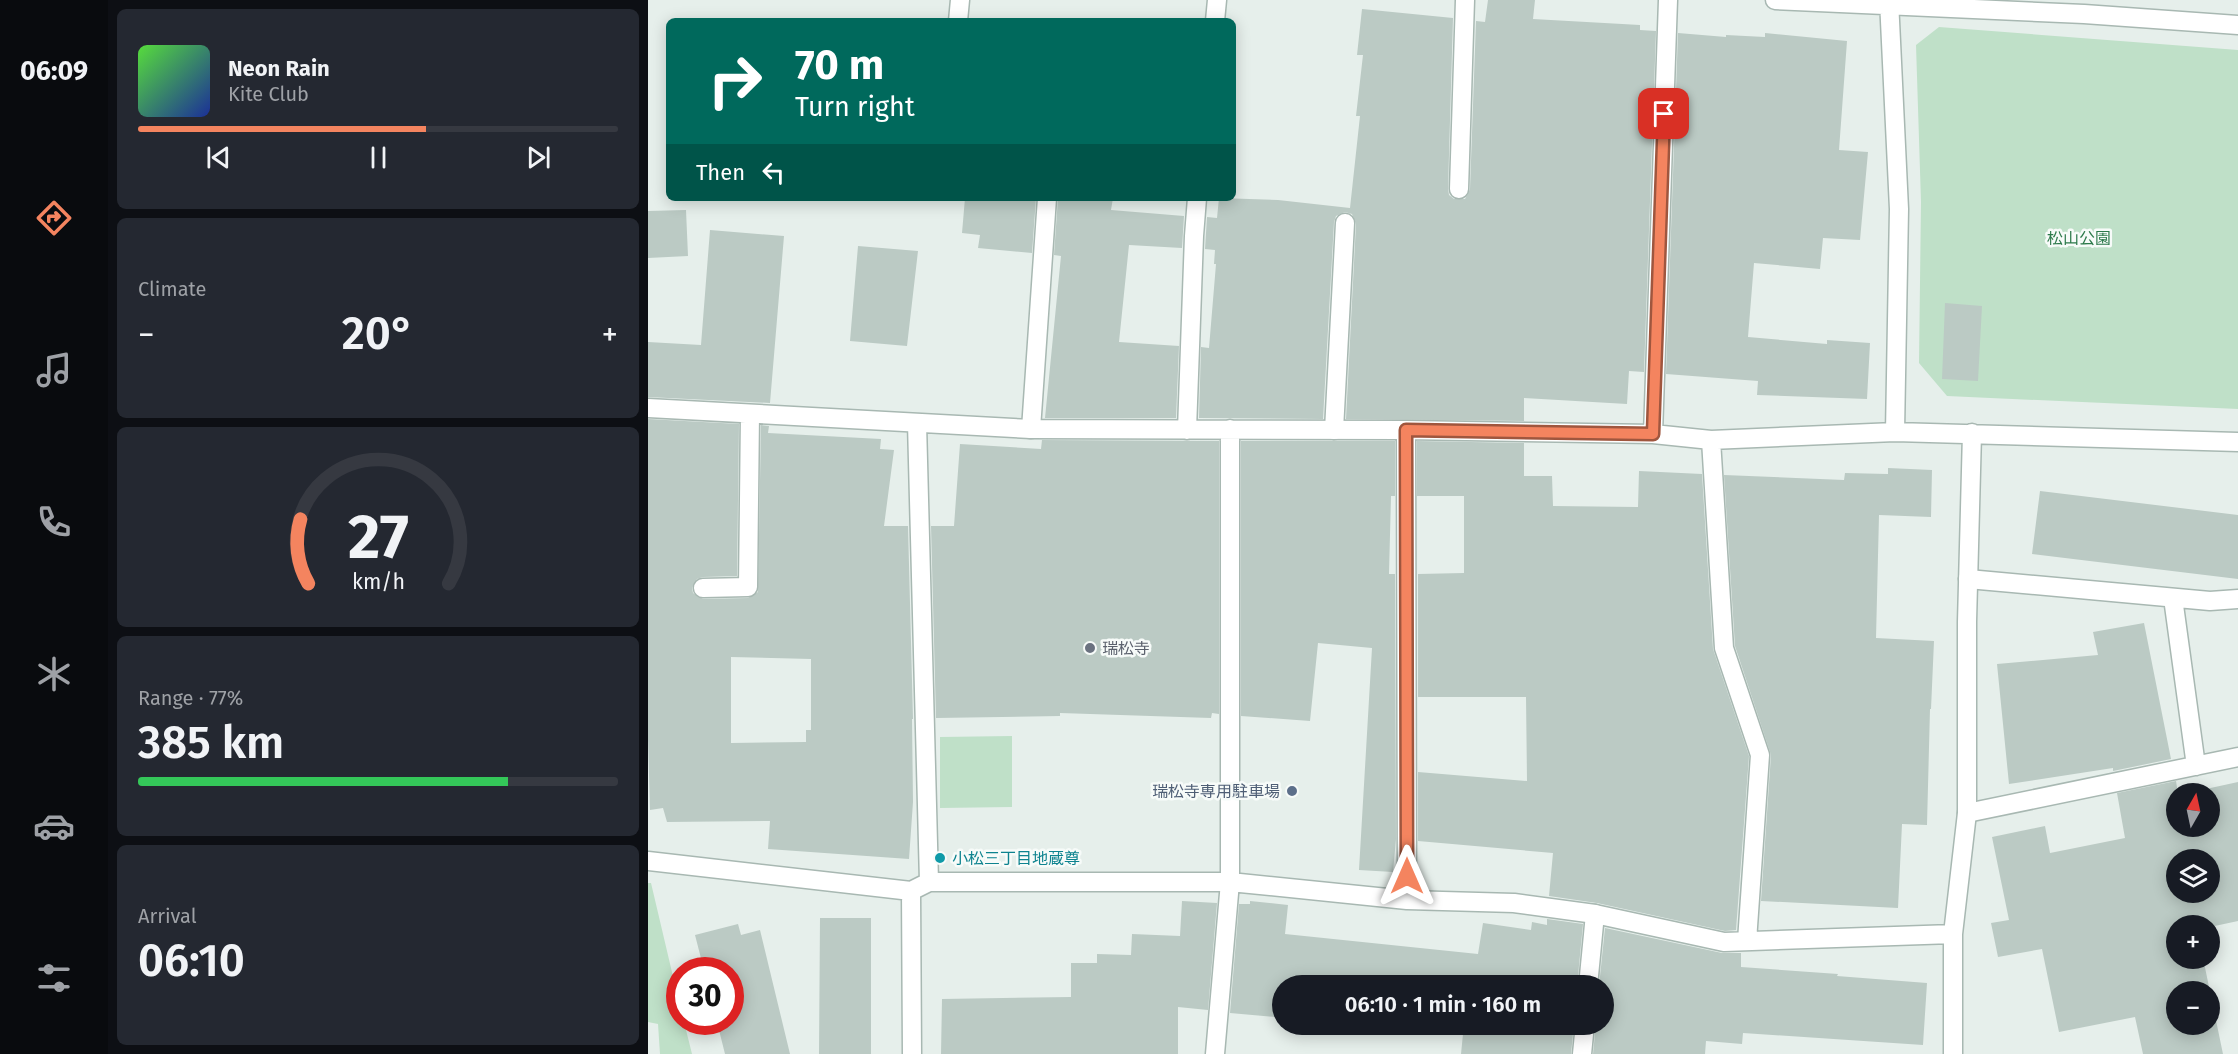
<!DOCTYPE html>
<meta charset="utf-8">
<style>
:root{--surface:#171b24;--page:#242831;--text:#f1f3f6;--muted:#9ea1a6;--line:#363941;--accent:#f4845f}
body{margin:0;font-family:"Fira Sans","Noto Sans JP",sans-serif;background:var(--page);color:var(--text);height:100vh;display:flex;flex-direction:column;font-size:22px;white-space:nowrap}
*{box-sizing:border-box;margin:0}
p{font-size:20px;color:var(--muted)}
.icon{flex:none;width:33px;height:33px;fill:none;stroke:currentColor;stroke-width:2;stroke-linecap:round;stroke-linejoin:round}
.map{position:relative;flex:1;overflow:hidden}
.sheet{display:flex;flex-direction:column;gap:9px;padding:9px;background:#0d0f14;width:540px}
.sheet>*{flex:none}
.hud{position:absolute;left:18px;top:18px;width:570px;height:183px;border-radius:9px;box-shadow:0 3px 15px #0003;background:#00695c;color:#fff;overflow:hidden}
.needle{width:39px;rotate:9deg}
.buttons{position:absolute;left:1518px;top:783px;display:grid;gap:12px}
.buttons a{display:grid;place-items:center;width:54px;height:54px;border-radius:50%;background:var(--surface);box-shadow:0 3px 15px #0003;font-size:30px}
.speed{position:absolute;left:18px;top:957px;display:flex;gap:12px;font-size:30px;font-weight:700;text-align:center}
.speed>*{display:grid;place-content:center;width:78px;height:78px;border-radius:50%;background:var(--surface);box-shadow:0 3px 15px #0003;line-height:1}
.speed .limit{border:9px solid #d22;background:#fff;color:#111}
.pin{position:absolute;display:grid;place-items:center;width:51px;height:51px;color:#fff;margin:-26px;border-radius:12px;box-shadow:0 3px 9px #0006}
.me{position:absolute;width:66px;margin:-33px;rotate:0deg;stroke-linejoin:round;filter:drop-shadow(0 0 4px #0008)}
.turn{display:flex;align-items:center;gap:21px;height:126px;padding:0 30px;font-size:27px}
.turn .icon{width:78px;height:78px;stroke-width:2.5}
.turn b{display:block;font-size:42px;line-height:51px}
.then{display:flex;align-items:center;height:57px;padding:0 30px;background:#0003;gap:12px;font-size:22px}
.big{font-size:45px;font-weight:600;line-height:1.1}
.sheet .card{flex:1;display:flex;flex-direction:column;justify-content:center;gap:9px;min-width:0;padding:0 21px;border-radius:9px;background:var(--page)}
.sheet .dial{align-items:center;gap:0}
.dial svg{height:156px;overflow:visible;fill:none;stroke:var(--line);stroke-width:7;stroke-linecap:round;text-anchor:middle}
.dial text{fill:var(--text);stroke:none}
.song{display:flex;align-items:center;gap:18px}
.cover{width:72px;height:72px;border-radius:9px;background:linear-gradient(135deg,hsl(110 70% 55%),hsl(230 70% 35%))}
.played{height:6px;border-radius:3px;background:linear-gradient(90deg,var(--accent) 60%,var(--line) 60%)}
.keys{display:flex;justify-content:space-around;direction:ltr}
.heat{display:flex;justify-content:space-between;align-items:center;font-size:33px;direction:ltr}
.charge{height:9px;border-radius:4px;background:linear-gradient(90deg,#34c759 77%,var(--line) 0)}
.trip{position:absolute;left:624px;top:975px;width:342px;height:60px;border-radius:30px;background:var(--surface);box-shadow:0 3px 15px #0003;font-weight:600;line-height:60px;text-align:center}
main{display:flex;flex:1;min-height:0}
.tab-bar{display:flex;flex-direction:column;width:108px;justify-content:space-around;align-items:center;background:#090b0e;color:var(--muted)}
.tab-bar .icon{width:42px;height:42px}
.tab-bar .on{color:var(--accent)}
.tab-bar b{font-size:27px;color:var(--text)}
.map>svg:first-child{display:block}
.green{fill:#bfe0c8}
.building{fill:#bbcac4;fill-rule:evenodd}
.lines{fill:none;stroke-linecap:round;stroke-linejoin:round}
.service-casing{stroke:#a8b8b2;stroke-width:21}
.minor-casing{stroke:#a8b8b2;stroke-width:21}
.service{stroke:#fff;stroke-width:18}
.minor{stroke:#fff;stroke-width:18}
.route-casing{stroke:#9f563e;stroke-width:15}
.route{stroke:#f4845f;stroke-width:10}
.worship-dot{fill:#6b7280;stroke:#f7fbf9;stroke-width:2}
.service-dot{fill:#5c6f8a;stroke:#f7fbf9;stroke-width:2}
.culture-dot{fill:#0f9aa8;stroke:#f7fbf9;stroke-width:2}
.labels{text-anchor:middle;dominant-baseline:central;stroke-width:5;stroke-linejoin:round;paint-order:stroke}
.park-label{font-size:16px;fill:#2d7a4b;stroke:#f7fbf9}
.worship-label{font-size:16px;fill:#5b616d;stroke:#f7fbf9;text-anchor:start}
.service-label{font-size:16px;fill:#4e5e75;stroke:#f7fbf9;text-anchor:end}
.culture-label{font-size:16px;fill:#0d838f;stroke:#f7fbf9;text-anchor:start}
</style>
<main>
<nav class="tab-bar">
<b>06:09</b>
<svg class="icon on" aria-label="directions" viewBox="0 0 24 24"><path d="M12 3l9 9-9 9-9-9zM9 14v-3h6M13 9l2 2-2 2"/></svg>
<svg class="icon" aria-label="music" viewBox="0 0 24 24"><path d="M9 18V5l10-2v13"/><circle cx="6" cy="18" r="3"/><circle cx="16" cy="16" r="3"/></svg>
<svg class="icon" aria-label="phone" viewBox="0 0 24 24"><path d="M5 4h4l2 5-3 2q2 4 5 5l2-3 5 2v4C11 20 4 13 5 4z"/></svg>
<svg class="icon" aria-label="climate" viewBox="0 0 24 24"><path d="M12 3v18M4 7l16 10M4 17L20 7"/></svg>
<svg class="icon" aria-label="car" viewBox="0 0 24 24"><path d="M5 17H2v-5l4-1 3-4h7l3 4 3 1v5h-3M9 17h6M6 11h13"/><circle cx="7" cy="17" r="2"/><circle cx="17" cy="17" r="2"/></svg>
<svg class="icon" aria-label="filters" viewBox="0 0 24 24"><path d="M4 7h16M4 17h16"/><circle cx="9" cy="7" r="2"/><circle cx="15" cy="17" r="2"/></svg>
</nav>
<section class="sheet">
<div class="card">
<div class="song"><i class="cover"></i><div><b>Neon Rain</b><p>Kite Club</p></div></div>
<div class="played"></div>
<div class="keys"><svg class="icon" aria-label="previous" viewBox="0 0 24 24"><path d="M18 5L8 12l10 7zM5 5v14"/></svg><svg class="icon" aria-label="pause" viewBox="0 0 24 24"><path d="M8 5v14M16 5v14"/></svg><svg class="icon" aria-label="next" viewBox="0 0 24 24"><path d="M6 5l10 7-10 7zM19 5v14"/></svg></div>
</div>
<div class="card"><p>Climate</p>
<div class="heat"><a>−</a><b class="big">20°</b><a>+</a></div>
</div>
<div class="card dial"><svg viewBox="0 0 100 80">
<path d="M14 69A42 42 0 1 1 86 69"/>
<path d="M14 69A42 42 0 0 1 10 36" stroke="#f4845f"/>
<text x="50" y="56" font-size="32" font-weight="700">27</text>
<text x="50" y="72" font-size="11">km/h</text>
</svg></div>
<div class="card"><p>Range · 77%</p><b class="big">385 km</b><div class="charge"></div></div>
<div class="card"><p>Arrival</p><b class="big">06:10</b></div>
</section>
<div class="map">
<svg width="1590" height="1054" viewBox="0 0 1590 1054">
<rect width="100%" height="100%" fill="#e6efeb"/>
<path class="green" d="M1291 27 1590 50V409L1299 396 1271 363 1273 202 1268 45Z
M364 736V807L292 808V737Z
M0 883H3L31 1002 32 1022H36L44 1054H12L10 1024 0 1022Z"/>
<path class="building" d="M840 0H887L885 19 992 25V30L1008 31 996 372 981 371 979 404 876 398V421L698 419 708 224 704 214 697 212 688 216 686 222 675 419 551 418 553 347 561 348 568 264H566L567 250 557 249 559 217 569 218 571 198 630 200 702 208 712 116H708L715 55H709L714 9 805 18 800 189 801 195 806 199H817L822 189 828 21 837 22Z
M1030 33 1078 37V35L1117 37V33L1199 41 1191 150 1220 152 1212 240 1175 238 1172 269 1106 263 1100 337 1179 344V340L1222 343 1219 399 1109 395 1110 381 1018 374Z
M317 198H388L384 253 330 248 332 235 314 233Z
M410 198H465L463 210 536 216 534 248 481 245 471 342 531 346 528 418H397L413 256 406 255Z
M38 210 40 256 0 258V211Z
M62 230 136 236 122 403 0 397V342L53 345Z
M210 246 270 251 259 346 202 341Z
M1297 303 1334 306 1330 381 1294 379Z
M0 419 91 424 89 576 55 577 49 579 44 588 45 593 55 599 100 598 110 592 113 425 121 426 120 433 233 439 232 449 246 450 236 526H260L265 719H264L265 802 261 859 120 849 122 821 19 822 15 808 2 810 0 740ZM83 657 163 659V730H158V742L83 743Z
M394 440 571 441V714L564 713 563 718 412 713V716L288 718 283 526H306L312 444 393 449Z
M593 441H747V496H743L741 574H747L748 839 745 872 711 870 724 648 670 643 662 721 593 716Z
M769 441 876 443V476H904L905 506 990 507 991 471 1054 474 1065 649 1101 756 1088 930 1077 931 949 903 901 896 905 853 770 841V772L879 781 878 697H770V574L816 573V496H769Z
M1240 468 1284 470 1283 517 1231 515 1228 638 1286 641 1283 709H1282L1279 825 1254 824 1250 908 1113 901 1123 755 1087 646 1076 475 1196 480 1197 473 1240 474Z
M1392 491 1590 515V579L1384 554Z
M1496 623 1523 759 1465 771V768L1361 784 1349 664 1450 655 1445 632Z
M1528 781 1530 794H1528V826H1562V794H1535L1590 782V921L1562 927 1528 926V958H1555L1575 1054H1495L1487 1017 1411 1032 1394 949 1350 957 1343 923 1361 920 1344 837 1397 826 1402 853 1477 838 1469 793ZM1528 860H1562V892H1528ZM1528 992H1562V1024H1528Z
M534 901 569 903 560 1010 530 1007V1054H293L294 999 423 997V963H449V954L483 955 484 934 532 936Z
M602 901 640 905 637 934 830 954 835 923 883 930 884 922 899 925V919L935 924 929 986H631L628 1017 582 1013 591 904H602Z
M172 918H223V1054H171Z
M90 924 93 935 112 930 142 1054H77L69 1022H82V970H56L47 935Z
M957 928 1074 953H1093V967L1190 974 1189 976 1279 983 1275 1045 1095 1033 1094 1044 1058 1041 1057 1054H945L948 1024H956V986H951Z
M816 1024H926L923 1054H813Z"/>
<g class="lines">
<defs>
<path id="service" d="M310 21 312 0
M811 189 817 0
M383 429 399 198
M686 430 697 223
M1320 579 1562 601 1590 599
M1525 598 1548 766
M1319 813 1590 757
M940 986 947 914
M934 1054 937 1024"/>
<path id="minor" d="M1127 0 1436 14 1590 25
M1241 0 1251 209 1247 432
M567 21 569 0
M0 408 383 429 758 430 1005 434 1063 440 1247 432 1590 442
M269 423 281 882
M539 430 546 236 549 198
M758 430 759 900
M1005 434 1020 0
M1063 440 1076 648 1112 755 1099 941
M55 588 100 587 102 414
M0 861 263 891 281 882H582L759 900 866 903 947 914 1076 942 1305 934
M263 891 264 1054
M567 1054 582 882V429
M1305 1054V934L1319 813V622L1324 433"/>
</defs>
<use href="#service" class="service-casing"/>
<use href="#minor" class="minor-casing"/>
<use href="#service" class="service"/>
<use href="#minor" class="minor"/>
</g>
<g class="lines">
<defs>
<path id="route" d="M759 876 758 430 1005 434 1016 114"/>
</defs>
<use href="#route" class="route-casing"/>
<use href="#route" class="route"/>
</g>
<circle class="worship-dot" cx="442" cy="648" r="6"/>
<circle class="service-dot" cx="644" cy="791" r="6"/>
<circle class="culture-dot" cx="292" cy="858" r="6"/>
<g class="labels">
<g class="park-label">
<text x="1431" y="238">松山公園</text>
</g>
<g class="worship-label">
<text x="454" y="648">瑞松寺</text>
</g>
<g class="service-label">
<text x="632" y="791">瑞松寺専用駐車場</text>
</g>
<g class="culture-label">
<text x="304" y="858">小松三丁目地蔵尊</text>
</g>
</g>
</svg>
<div class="buttons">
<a><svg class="needle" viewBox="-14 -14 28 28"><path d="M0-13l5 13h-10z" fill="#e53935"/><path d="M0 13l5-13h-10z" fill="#9ea1a6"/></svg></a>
<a><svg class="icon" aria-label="layers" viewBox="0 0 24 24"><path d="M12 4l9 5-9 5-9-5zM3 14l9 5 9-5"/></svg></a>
<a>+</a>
<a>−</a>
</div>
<div class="speed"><div class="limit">30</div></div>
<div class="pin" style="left:1016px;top:114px;background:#d93025"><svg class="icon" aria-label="arrive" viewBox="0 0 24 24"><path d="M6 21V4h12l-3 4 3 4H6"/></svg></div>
<svg class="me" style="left:759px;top:876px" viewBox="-20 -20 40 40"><path d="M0-17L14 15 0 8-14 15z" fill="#f4845f" stroke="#fff" stroke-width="4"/></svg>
<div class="trip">06:10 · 1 min · 160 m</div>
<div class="hud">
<div class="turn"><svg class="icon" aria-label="right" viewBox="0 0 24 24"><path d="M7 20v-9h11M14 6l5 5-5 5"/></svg><div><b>70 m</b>Turn right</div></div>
<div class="then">Then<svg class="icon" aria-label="left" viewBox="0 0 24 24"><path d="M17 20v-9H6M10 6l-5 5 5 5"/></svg></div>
</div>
</div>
</main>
